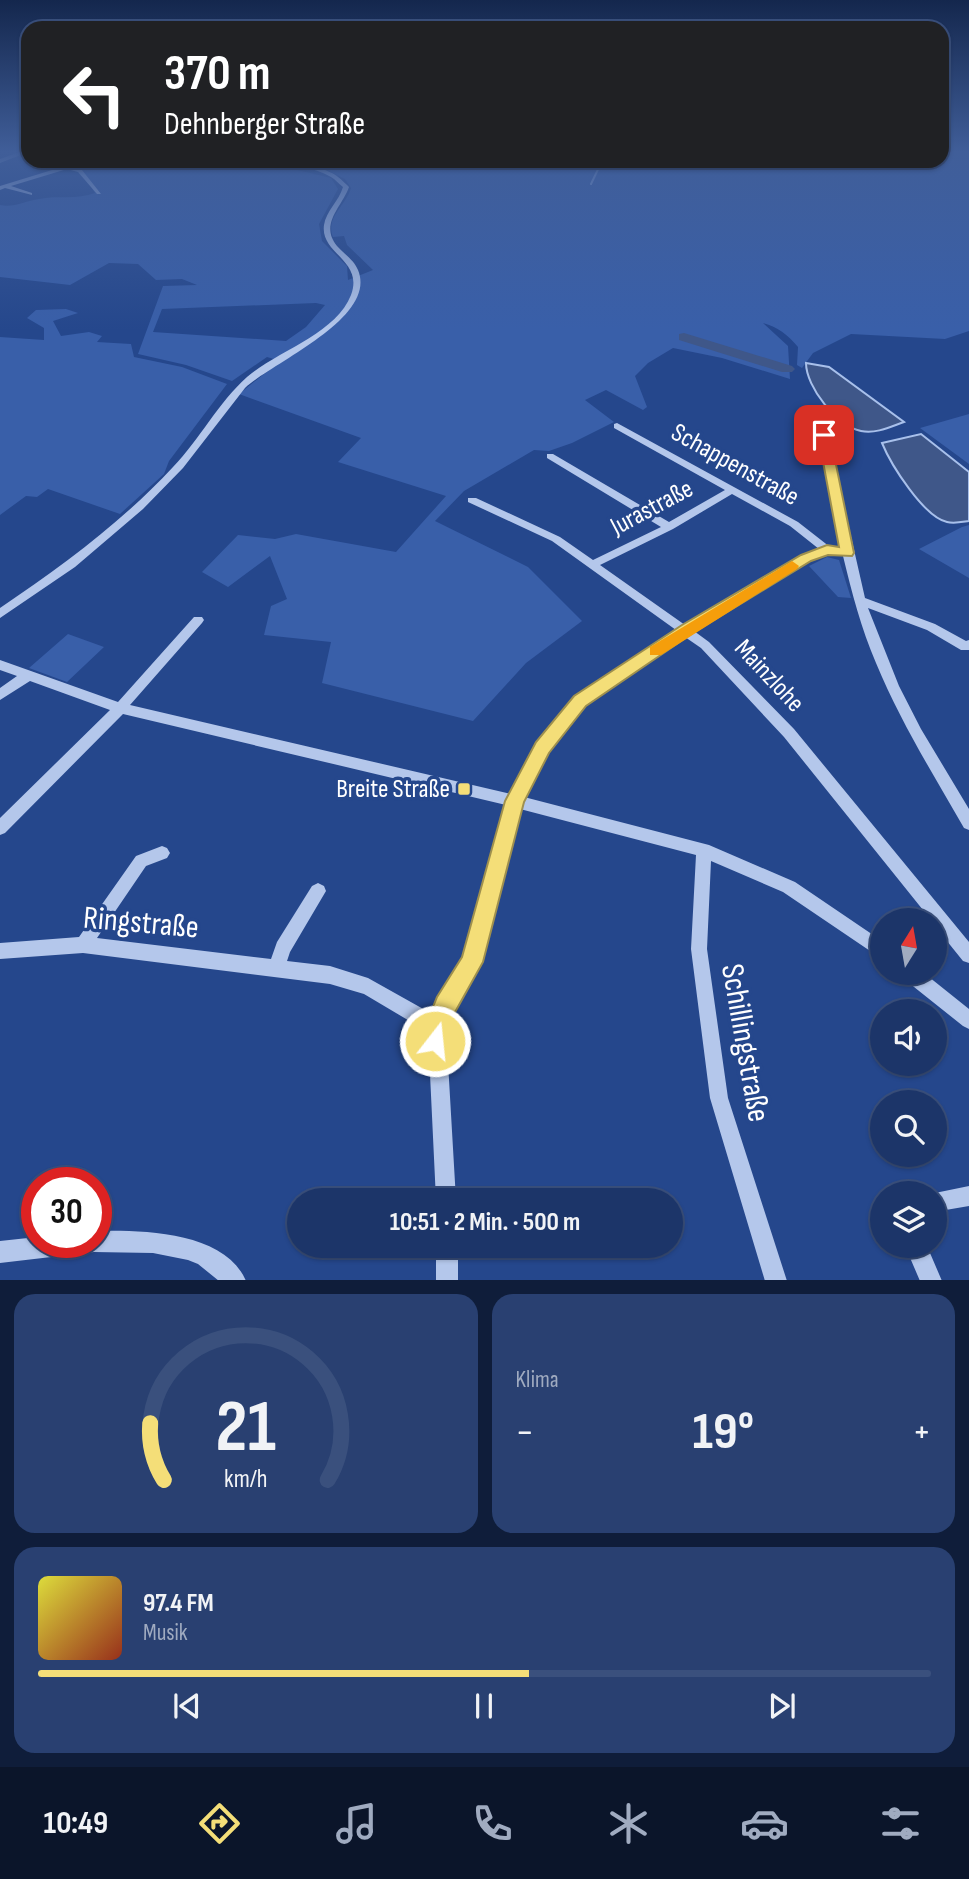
<!DOCTYPE html>
<html lang="de">
<meta charset="utf-8">
<style>
:root{--surface:#1c3569;--page:#294071;--text:#f1f3f6;--muted:#a0abc0;--line:#3a507d;--accent:#f4de78}
body{margin:0;font-family:"Sofia Sans Condensed",sans-serif;background:var(--page);color:var(--text);height:100vh;display:flex;flex-direction:column;font-size:26px;white-space:nowrap}
*{box-sizing:border-box;margin:0}
p{font-size:23px;color:var(--muted)}
.icon{flex:none;width:38px;height:38px;fill:none;stroke:currentColor;stroke-width:2;stroke-linecap:round;stroke-linejoin:round}
.map{position:relative;height:1280px;overflow:hidden}
.sheet{display:flex;flex-direction:column;gap:14px;padding:14px;background:#0f1d3a;flex:1}
.sheet>*{flex:none}
.top-card{position:absolute;left:21px;top:21px;width:928px;height:147px;border-radius:21px;box-shadow:0 2px 5px #0004,0 0 0 2px var(--line);background:#202124;color:#fff;overflow:hidden}
.needle{width:46px;rotate:11deg}
.fabs{position:absolute;left:870px;top:908px;display:grid;gap:14px}
.fabs a{display:grid;place-items:center;width:77px;height:77px;border-radius:50%;background:var(--surface);box-shadow:0 2px 5px #0004,0 0 0 2px var(--line);font-size:35px}
.speed{position:absolute;left:21px;top:1167px;display:flex;gap:14px;font-size:35px;font-weight:700;text-align:center}
.speed>*{display:grid;place-content:center;width:91px;height:91px;border-radius:50%;background:var(--surface);box-shadow:0 2px 5px #0004,0 0 0 2px var(--line);line-height:1}
.speed .limit{border:10px solid #d22;background:#fff;color:#111}
.pin{position:absolute;display:grid;place-items:center;width:60px;height:60px;color:#fff;margin:-30px;border-radius:14px;box-shadow:0 4px 10px #0006}
.me{position:absolute;width:77px;margin:-38px;rotate:16deg;stroke-linejoin:round;filter:drop-shadow(0 0 5px #0008)}
.turn{display:flex;align-items:center;gap:24px;height:147px;padding:0 28px;font-size:32px}
.turn .icon{width:91px;height:91px;stroke-width:2.5}
.turn b{display:block;font-size:49px;line-height:60px}
.big{font-size:52px;font-weight:700;line-height:1.1}
.sheet .widget{flex:1;display:flex;flex-direction:column;justify-content:center;gap:10px;min-width:0;padding:0 24px;border-radius:21px;background:var(--page)}
.sheet .dial{align-items:center;gap:0}
.dial svg{height:182px;overflow:visible;fill:none;stroke:var(--line);stroke-width:7;stroke-linecap:round;text-anchor:middle}
.dial text{fill:var(--text);stroke:none}
.song{display:flex;align-items:center;gap:21px}
.cover{width:84px;height:84px;border-radius:10px;background:linear-gradient(135deg,hsl(60 70% 55%),hsl(10 70% 35%))}
.played{height:7px;border-radius:4px;background:linear-gradient(90deg,var(--accent) 55%,var(--line) 55%)}
.keys{display:flex;justify-content:space-around;direction:ltr}
.heat{display:flex;justify-content:space-between;align-items:center;font-size:38px;direction:ltr}
.sheet .tiles{flex:1;display:grid;gap:14px;grid-template-columns:1fr 1fr}
.widget:last-child{grid-column:span 2}
.trip{position:absolute;left:287px;top:1188px;width:396px;height:70px;border-radius:35px;background:var(--surface);box-shadow:0 2px 5px #0004,0 0 0 2px var(--line);font-weight:700;line-height:70px;text-align:center}
.tabs{display:flex;height:112px;justify-content:space-around;align-items:center;background:#0b152a;color:var(--muted)}
.tabs .icon{width:49px;height:49px}
.tabs .active{color:var(--accent)}
.tabs b{font-size:32px;color:var(--text)}
.map>svg:first-child{display:block}
.green{fill:#395fa9;fill-rule:evenodd}
.water{fill:#3f5789;stroke:#a8c0eb;stroke-width:2}
.lines{fill:none;stroke-linecap:round;stroke-linejoin:round}
.stream{stroke:#a8c0eb;stroke-width:2}
.river{fill:#3f5789;fill-rule:evenodd}
.minor{fill:#b4c7eb;fill-rule:evenodd}
.route{fill:#f4de78;stroke:#9f904e;stroke-width:2}
.slow{fill:#f59e0b}
.poi-dot{fill:#f4de78;stroke:#25478c;stroke-width:2.5}
.labels{text-anchor:middle;dominant-baseline:central;stroke-width:7;stroke-linejoin:round;paint-order:stroke}
.street-label{font-size:26px;fill:#fff;stroke:#25478c}
.poi-label{font-size:26px;fill:#fff;stroke:#25478c;text-anchor:end}
.near-street-label{font-size:32px;fill:#fff;stroke:#25478c}
</style>
<div class="map">
<svg width="969" height="1281" viewBox="0 0 969 1281">
<rect width="100%" height="100%" fill="#25478c"/>
<path class="green" d="M942 151H969V331L945 339 851 334 813 353 802 368 797 365 798 347C788 335 778 327 763 323L788 346 790 379 722 358 673 348 648 363 635 376 647 407 643 410 606 390 585 400 614 422 572 443 549 451 534 450 464 491 435 521 528 567 582 621 526 663 473 721 322 683 331 642 264 635 271 606 287 599 270 556 228 587 202 572 238 535 275 539 296 534 396 552 446 496 338 462 361 438 239 394 280 361 267 357 232 381 186 365 138 354 163 286 197 285 182 279 156 280 138 264 109 263 70 285 0 277V205C14 208 25 201 39 199 57 195 77 200 95 193L82 171 71 168 77 165 150 170 280 166 331 178 338 189 319 224 322 241 347 266 348 280 373 270 347 245 344 236 333 237C325 217 346 206 351 188L345 179 327 170 328 168C246 152 160 176 77 161H942ZM316 303 325 305 306 327 286 341 153 332 162 309Z
M66 309 78 313 53 321 61 336 89 332 102 336 97 342 131 344 134 357 182 367 227 384 169 461 164 474 120 514 48 489 37 497 26 496 0 515V337L44 340V328L27 318 36 310Z
M969 414V464L920 428Z
M969 525V578L919 549 962 527Z
M827 557 839 560 851 598 838 597 809 566Z
M68 634 104 647 67 682 29 668Z"/>
<path class="water" d="M806 363 829 367 904 422C890 427 876 434 861 431 837 426 806 387 806 363Z
M921 434 969 472V521C962 522 954 524 947 522 924 517 891 465 882 443Z"/>
<g class="lines">
<path class="stream" d="M508 161 597 166
M591 184 602 161"/>
<path class="river" d="M684 333 792 366 795 369 792 372H782L679 340V334Z"/>
<path class="minor" d="M22 151 28 152 0 163V159Z
M62 161C91 161 120 166 149 165 203 165 284 149 332 173 338 176 344 182 349 187 342 207 319 224 337 246 344 254 354 260 358 270 378 318 273 362 245 388L183 468 143 509 75 567 0 618V608C62 566 122 522 173 467 200 439 218 403 247 377 277 351 336 334 351 295 364 260 320 254 324 225 326 211 339 201 343 187 339 184 335 179 331 177 295 154 198 167 155 168 128 169 101 168 74 164L71 166 82 170 101 194H97L78 172 67 169 11 186 32 193V195L5 188 0 190V186L65 166 68 163Z
M820 415 824 418 865 598 935 624 966 641 969 640V650H961L927 630 868 608 899 686 921 729 969 809V830L964 828C933 774 900 721 876 663 861 628 852 593 843 556L828 554 810 561 694 631 709 642 794 729 969 942V963L963 961 934 925V920H931L784 737 701 648 685 637 585 705 547 752 524 797 709 845 795 882 882 941V959L783 892 711 861 707 949 728 1098 787 1281H765L710 1098 691 949 696 855 520 809 480 962 446 1028 456 1200H436L428 1032 364 994 330 984 83 953 0 959V943L79 937 136 856 162 846 167 848 170 853 167 858 146 866 97 938 271 959 277 942 312 886 318 883 324 886 326 891 290 952 287 961 330 966 368 978 434 1015 464 959 506 805 123 714 5 833 0 835V818L110 710 30 681 0 700V688L17 676 0 670V660L118 702 194 617H202L204 620 202 623 130 705 511 794 537 744 575 697 676 630 552 541 468 502V498H476L560 537 593 560 661 527 547 458V454H553L669 522 725 490 614 428V424L617 423 798 522 830 547 842 549 816 418ZM732 494 790 526 819 549 802 555 685 625 600 565 673 529Z
M901 973H924L969 1009V1029L963 1026 904 979Z
M969 1186V1206L934 1212V1194H930Z
M96 1231C141 1230 225 1231 246 1281H219L198 1264 188 1260 153 1253 94 1252 0 1263V1241L37 1237V1242H96Z
M436 1246H458V1281H436Z
M905 1246H927L942 1281H920Z"/>
</g>
<linearGradient id="sky" x2="0" y2="1"><stop stop-color="#14274d"/><stop offset="0.46" stop-color="#405e99"/><stop offset="1" stop-color="#405e99" stop-opacity="0"/></linearGradient>
<rect width="969" height="330" fill="url(#sky)"/>
<path class="route" d="M824 431 830 435 854 553 852 556 828 555 811 561 693 633 586 706 549 753 524 802 483 962 454 1014 444 1049 435 1053 427 1049 423 1041 425 1027 437 997 462 957 505 801 536 742 574 696 682 625 801 555 827 545 839 547 818 435Z"/>
<path class="slow" d="M792 561 799 566 797 569 661 655H650V647Z"/>
<rect class="poi-dot" x="457" y="782" width="14" height="14" rx="3.5"/>
<g class="labels">
<g class="street-label">
<text transform="translate(735 465) rotate(29)">Schappenstraße</text>
<text transform="translate(652 508) rotate(-28)">Jurastraße</text>
<text transform="translate(769 676) rotate(47)">Mainzlohe</text>
</g>
<g class="poi-label">
<text x="450" y="789">Breite Straße</text>
</g>
<g class="near-street-label">
<text transform="translate(141 923) rotate(5)">Ringstraße</text>
<text transform="translate(745 1043) rotate(80)">Schillingstraße</text>
</g>
</g>
</svg>
<div class="fabs">
<a><svg class="needle" viewBox="-14 -14 28 28"><path d="M0-13l5 13h-10z" fill="#e53935"/><path d="M0 13l5-13h-10z" fill="#a0abc0"/></svg></a>
<a><svg class="icon" aria-label="sound" viewBox="0 0 24 24"><path d="M4 9h4l5-4v14l-5-4H4zM17 9q2 3 0 6"/></svg></a>
<a><svg class="icon" aria-label="search" viewBox="0 0 24 24"><circle cx="10" cy="10" r="6"/><path d="M15 15l6 6"/></svg></a>
<a><svg class="icon" aria-label="layers" viewBox="0 0 24 24"><path d="M12 4l9 5-9 5-9-5zM3 14l9 5 9-5"/></svg></a>
</div>
<div class="speed"><div class="limit">30</div></div>
<div class="pin" style="left:824px;top:435px;background:#d93025"><svg class="icon" aria-label="arrive" viewBox="0 0 24 24"><path d="M6 21V4h12l-3 4 3 4H6"/></svg></div>
<svg class="me" style="left:435px;top:1041px" viewBox="-20 -20 40 40"><circle r="17" fill="#f4de78" stroke="#fff" stroke-width="3"/><path d="M0-11L8 9 0 5-8 9z" fill="#fff"/></svg>
<div class="trip">10:51 · 2 Min. · 500 m</div>
<div class="top-card">
<div class="turn"><svg class="icon" aria-label="left" viewBox="0 0 24 24"><path d="M17 20v-9H6M10 6l-5 5 5 5"/></svg><div><b>370 m</b>Dehnberger Straße</div></div>
</div>
</div>
<section class="sheet">
<div class="tiles">
<div class="widget dial"><svg viewBox="0 0 100 80">
<path d="M14 69A42 42 0 1 1 86 69"/>
<path d="M14 69A42 42 0 0 1 8 44" stroke="#f4de78"/>
<text x="50" y="56" font-size="32" font-weight="700">21</text>
<text x="50" y="72" font-size="11">km/h</text>
</svg></div>
<div class="widget"><p>Klima</p>
<div class="heat"><a>−</a><b class="big">19°</b><a>+</a></div>
</div>
<div class="widget">
<div class="song"><i class="cover"></i><div><b>97.4 FM</b><p>Musik</p></div></div>
<div class="played"></div>
<div class="keys"><svg class="icon" aria-label="previous" viewBox="0 0 24 24"><path d="M18 5L8 12l10 7zM5 5v14"/></svg><svg class="icon" aria-label="pause" viewBox="0 0 24 24"><path d="M8 5v14M16 5v14"/></svg><svg class="icon" aria-label="next" viewBox="0 0 24 24"><path d="M6 5l10 7-10 7zM19 5v14"/></svg></div>
</div>
</div>
</section>
<nav class="tabs">
<b>10:49</b>
<svg class="icon active" aria-label="directions" viewBox="0 0 24 24"><path d="M12 3l9 9-9 9-9-9zM9 14v-3h6M13 9l2 2-2 2"/></svg>
<svg class="icon" aria-label="music" viewBox="0 0 24 24"><path d="M9 18V5l10-2v13"/><circle cx="6" cy="18" r="3"/><circle cx="16" cy="16" r="3"/></svg>
<svg class="icon" aria-label="phone" viewBox="0 0 24 24"><path d="M5 4h4l2 5-3 2q2 4 5 5l2-3 5 2v4C11 20 4 13 5 4z"/></svg>
<svg class="icon" aria-label="climate" viewBox="0 0 24 24"><path d="M12 3v18M4 7l16 10M4 17L20 7"/></svg>
<svg class="icon" aria-label="car" viewBox="0 0 24 24"><path d="M5 17H2v-5l4-1 3-4h7l3 4 3 1v5h-3M9 17h6M6 11h13"/><circle cx="7" cy="17" r="2"/><circle cx="17" cy="17" r="2"/></svg>
<svg class="icon" aria-label="filters" viewBox="0 0 24 24"><path d="M4 7h16M4 17h16"/><circle cx="9" cy="7" r="2"/><circle cx="15" cy="17" r="2"/></svg>
</nav>
